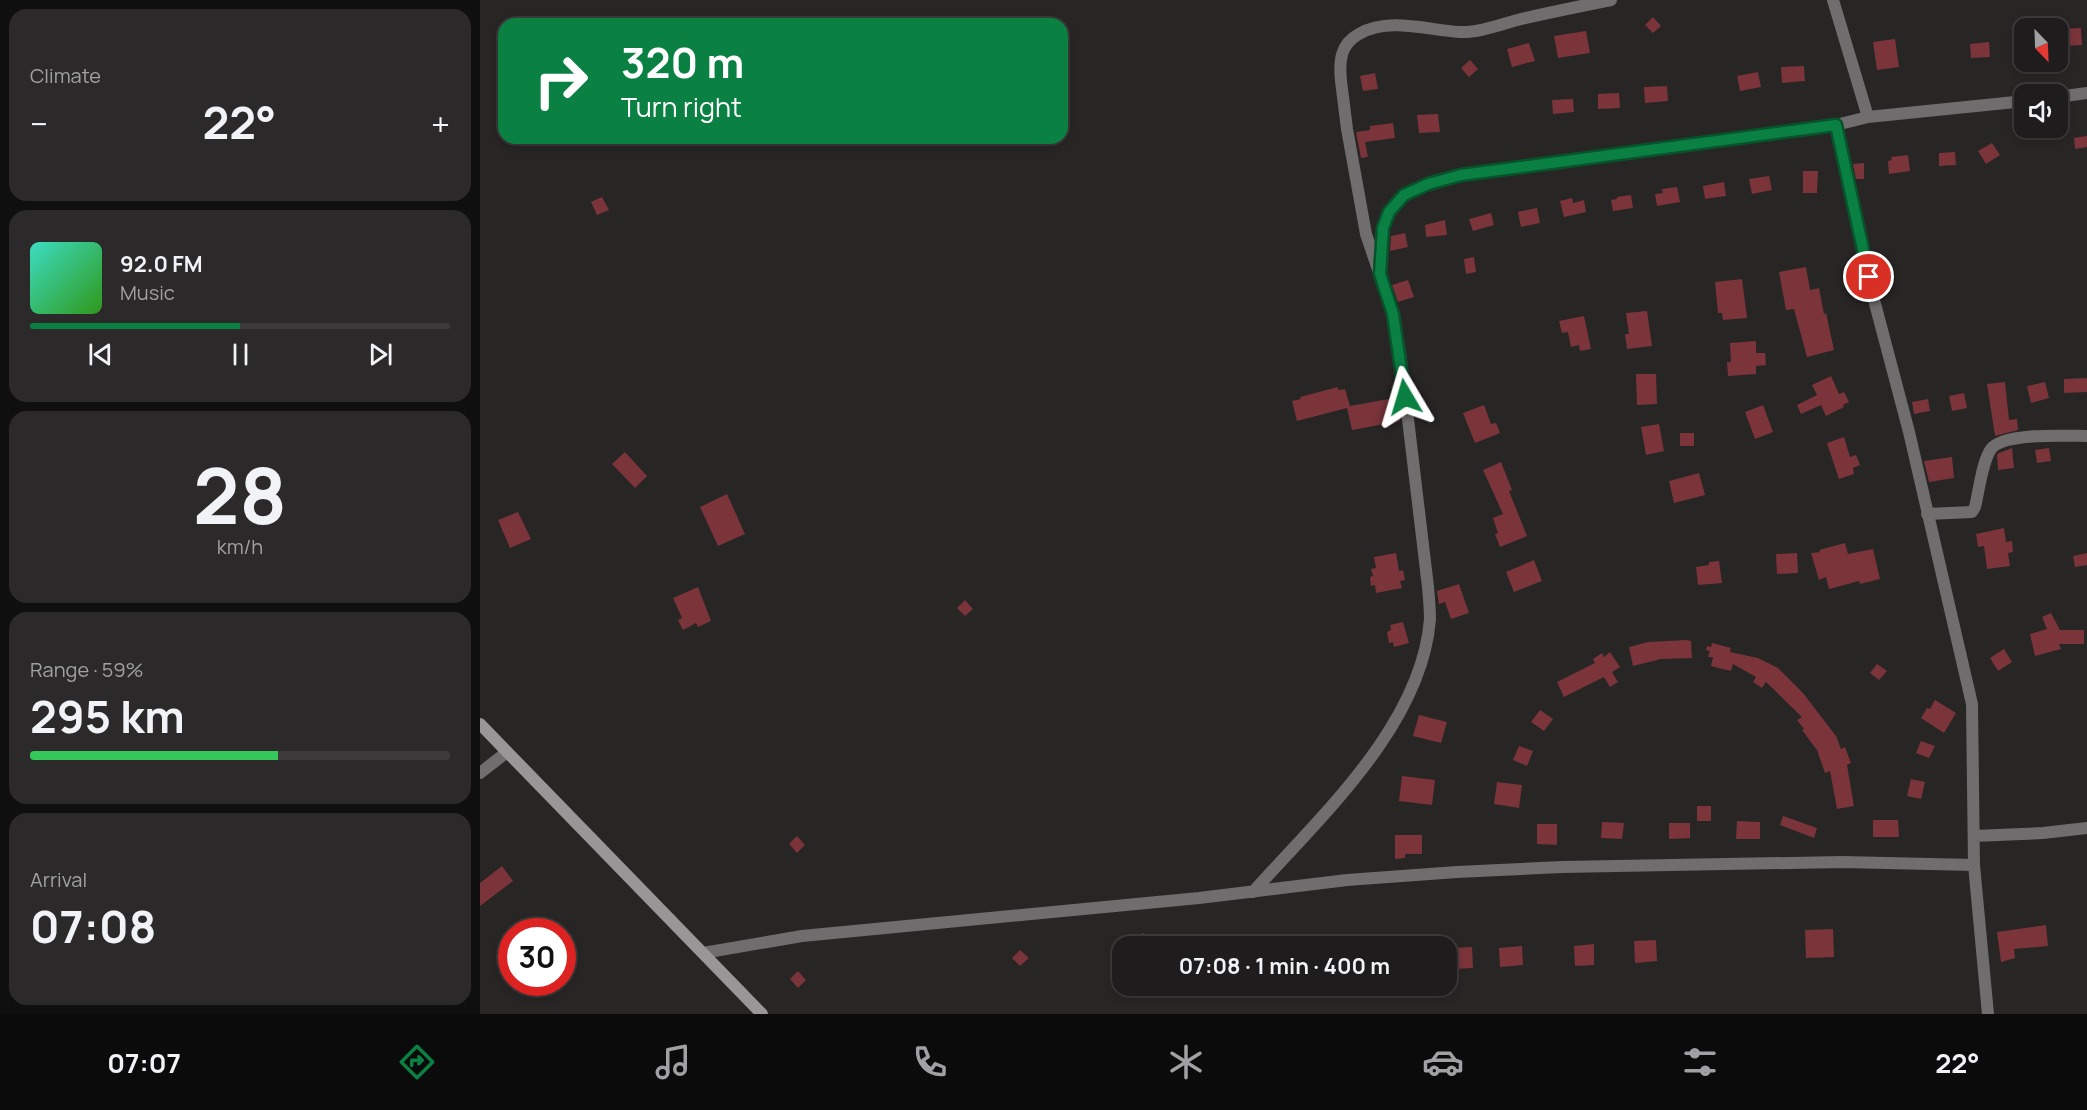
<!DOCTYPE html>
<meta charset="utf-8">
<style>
:root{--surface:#1e1c1c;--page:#2b2929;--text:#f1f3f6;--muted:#a1a1a3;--line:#3c3a3b;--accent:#0b8043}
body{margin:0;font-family:Manrope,sans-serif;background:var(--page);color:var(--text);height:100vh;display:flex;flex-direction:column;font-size:22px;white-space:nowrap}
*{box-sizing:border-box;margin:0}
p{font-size:20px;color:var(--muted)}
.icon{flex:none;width:33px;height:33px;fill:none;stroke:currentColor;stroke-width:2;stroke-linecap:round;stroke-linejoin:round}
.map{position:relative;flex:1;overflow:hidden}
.drawer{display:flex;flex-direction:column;gap:9px;padding:9px;background:#100f0f;width:480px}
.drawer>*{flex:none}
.top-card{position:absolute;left:18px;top:18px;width:570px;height:126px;border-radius:18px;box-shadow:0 3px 9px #0003,0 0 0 2px var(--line);background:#0b8043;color:#fff;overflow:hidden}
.needle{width:39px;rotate:157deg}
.controls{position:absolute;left:1534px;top:18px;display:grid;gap:12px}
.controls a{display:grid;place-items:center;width:54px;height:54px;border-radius:12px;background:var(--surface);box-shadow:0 3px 9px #0003,0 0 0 2px var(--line);font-size:30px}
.speed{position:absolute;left:18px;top:918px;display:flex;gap:12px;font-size:30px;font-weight:700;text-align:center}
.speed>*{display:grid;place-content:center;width:78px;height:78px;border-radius:50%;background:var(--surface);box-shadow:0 3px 9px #0003,0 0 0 2px var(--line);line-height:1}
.speed .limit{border:9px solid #d22;background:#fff;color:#111}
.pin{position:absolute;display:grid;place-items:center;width:51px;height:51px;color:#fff;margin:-26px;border:3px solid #fff;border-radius:50%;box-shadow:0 2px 6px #0007}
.me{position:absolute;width:66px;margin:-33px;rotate:353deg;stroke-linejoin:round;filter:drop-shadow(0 0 4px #0008)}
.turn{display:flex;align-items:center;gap:21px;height:126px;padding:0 24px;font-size:27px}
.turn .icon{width:78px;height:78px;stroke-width:2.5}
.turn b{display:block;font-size:42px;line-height:51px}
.big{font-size:45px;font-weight:700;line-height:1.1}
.drawer .card{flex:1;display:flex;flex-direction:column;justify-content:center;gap:9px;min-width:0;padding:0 21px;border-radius:18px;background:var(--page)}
.drawer .dial{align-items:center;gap:0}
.dial b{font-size:78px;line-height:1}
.song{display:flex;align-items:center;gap:18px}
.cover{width:72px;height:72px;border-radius:9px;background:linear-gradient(135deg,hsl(170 70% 55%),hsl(110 70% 35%))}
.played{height:6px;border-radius:3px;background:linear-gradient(90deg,var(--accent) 50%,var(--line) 50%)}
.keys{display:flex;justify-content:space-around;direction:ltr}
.heat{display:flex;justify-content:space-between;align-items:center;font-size:33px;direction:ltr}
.charge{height:9px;border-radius:4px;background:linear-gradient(90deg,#34c759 59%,var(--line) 0)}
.trip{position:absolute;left:632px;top:936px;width:345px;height:60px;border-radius:18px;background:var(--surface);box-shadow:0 3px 9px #0003,0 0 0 2px var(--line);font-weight:700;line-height:60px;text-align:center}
.menu{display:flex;height:96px;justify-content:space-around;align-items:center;background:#0c0b0b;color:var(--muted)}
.menu .icon{width:42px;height:42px}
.menu .current{color:var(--accent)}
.menu b{font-size:27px;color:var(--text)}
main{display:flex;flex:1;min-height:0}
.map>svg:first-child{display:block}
.building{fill:#7a343a}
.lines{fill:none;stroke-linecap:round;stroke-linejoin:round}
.minor{stroke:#6f6d6d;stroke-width:12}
.secondary{stroke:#989696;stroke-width:12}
.route-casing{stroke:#07532c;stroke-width:15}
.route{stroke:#0b8043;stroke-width:10}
</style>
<main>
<section class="drawer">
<div class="card"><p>Climate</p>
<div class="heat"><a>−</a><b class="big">22°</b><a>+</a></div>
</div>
<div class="card">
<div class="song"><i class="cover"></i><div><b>92.0 FM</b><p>Music</p></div></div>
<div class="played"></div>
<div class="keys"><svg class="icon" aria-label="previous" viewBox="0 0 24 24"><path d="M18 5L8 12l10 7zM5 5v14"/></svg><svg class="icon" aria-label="pause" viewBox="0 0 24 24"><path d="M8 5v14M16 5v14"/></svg><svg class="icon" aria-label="next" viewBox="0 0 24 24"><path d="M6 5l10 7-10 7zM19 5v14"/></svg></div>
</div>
<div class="card dial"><b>28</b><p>km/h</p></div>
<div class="card"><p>Range · 59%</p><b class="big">295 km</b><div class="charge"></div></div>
<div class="card"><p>Arrival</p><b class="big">07:08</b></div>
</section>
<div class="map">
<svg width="1607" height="1014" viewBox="0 0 1607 1014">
<rect width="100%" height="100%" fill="#282525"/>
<path class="building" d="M1173 17 1181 26 1173 33 1165 25Z
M1601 28 1602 45 1583 46 1582 29Z
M1106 31 1110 53 1078 58 1074 36Z
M1415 39 1419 67 1397 70 1393 42Z
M1509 42 1510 57 1491 58 1490 44Z
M1049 43 1055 61 1032 67 1027 49Z
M990 60 998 69 989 77 981 68Z
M1324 66 1325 81 1302 83 1301 67Z
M1278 72 1281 87 1260 91 1257 76Z
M895 73 898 89 883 91 880 76Z
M1187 86 1188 101 1165 103 1164 87Z
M1139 93 1140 108 1118 109V94Z
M1093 99 1094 112 1073 114 1072 100Z
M958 114 960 132 939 133 937 115Z
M913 123 915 138 885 142 888 157 881 158 876 132 890 130V126Z
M1607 136V147L1595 149 1594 138Z
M1512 143 1520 155 1506 164 1498 151Z
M1475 152 1476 165 1459 166V153Z
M1428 155 1430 171 1409 174 1408 161 1412 160 1411 157Z
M1384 163V179H1376L1373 164Z
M1323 171H1338L1337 193H1323Z
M1289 176 1292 190 1272 194 1269 179Z
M1244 182 1246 196 1225 199 1223 186Z
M1197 187 1200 202 1177 206 1175 194 1183 193 1182 189Z
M1151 195 1153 208 1133 211 1131 200 1137 199V197Z
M122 197 129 210 117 215 111 202Z
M1092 198 1093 203 1104 200 1106 212 1084 217 1080 201Z
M1057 208 1060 223 1041 227 1038 212Z
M1011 213 1014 225 993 231 989 219Z
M965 220 967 235 946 237 945 225Z
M925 233 928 247 910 251 911 236Z
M994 257 996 272 986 274 984 259Z
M1326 267 1330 290 1339 288 1344 314 1346 313 1354 350 1327 357 1314 309 1306 310 1299 272Z
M1262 279 1267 318 1243 320 1242 313H1238L1235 282Z
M928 280 934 297 918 302 912 285Z
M1167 311 1172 346 1147 349 1145 334H1149L1146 313Z
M1104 316 1111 349 1100 351 1099 345 1091 347 1088 332 1082 333 1079 321Z
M1276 341V353H1285L1286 365 1276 366V374L1248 376 1247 362H1251L1250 343Z
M1156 374H1176L1177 404 1157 405Z
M1351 376 1359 394 1364 392 1369 402 1363 405 1364 407 1346 416 1341 405 1321 414 1317 405 1337 395 1332 385Z
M1607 378V392L1584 393V379Z
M1525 382 1529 420 1537 419 1538 430 1515 436 1507 384Z
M1565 382 1569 398 1551 403 1547 386Z
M858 387V390L865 389 870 406 914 398 915 403 918 402 920 421 872 430 867 408 817 421 812 401 821 399 820 397Z
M1484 393 1487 408 1472 411 1469 396Z
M1448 399 1450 411 1434 414 1432 402Z
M1004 405 1011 424 1016 423 1020 433 995 443 983 413Z
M1283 405 1293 432 1275 439 1265 412Z
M1179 424 1184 451 1166 455 1161 427Z
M1200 433H1214V446H1200Z
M1364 437 1370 457 1376 455 1380 465 1373 468 1374 474 1359 479 1347 443Z
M1532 448 1534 468 1518 470 1517 454Z
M1569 448 1571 461 1557 463 1555 450Z
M145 452 167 476 155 488 132 464Z
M1472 457 1474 478 1449 482 1444 461Z
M1021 462 1032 490 1029 491 1047 536 1020 547 1015 534 1018 533 1013 518 1023 514 1003 470Z
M1219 473 1225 495 1194 503 1189 481Z
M247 494 265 534 238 546 220 507Z
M38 512 51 539 30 548 18 520Z
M1524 528 1526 542 1532 541 1533 552 1528 553 1530 566 1507 569 1504 546 1498 547 1496 534Z
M1365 543 1368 554 1393 549 1400 579 1380 584 1379 581 1349 589 1346 577 1339 580 1331 553 1340 552 1339 550Z
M916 553 919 571 923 570 925 580 920 581 922 588 896 593 895 585 891 586 890 577 893 576 891 569 896 568 894 557Z
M1317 553 1318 573 1297 574 1296 554Z
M1607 553V565L1595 567 1593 556Z
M1054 560 1062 581 1034 592 1026 572Z
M1239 561 1242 583 1218 585 1216 567 1229 565V562Z
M979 584 989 613 971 619 965 602 959 604 957 591Z
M218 587 231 621 218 627 216 623 203 630 198 620 202 618 193 598Z
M485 600 493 609 485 616 477 608Z
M1571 613 1580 630H1604V644H1579L1581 649 1555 656 1550 634 1567 629 1562 617Z
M923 622 929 643 914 647 913 642 909 643 907 632 911 630 910 625Z
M1206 640 1211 641 1212 658 1181 659 1153 666 1149 647 1168 642Z
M1232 643 1251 648 1250 652 1278 658 1298 668 1323 693 1356 736 1361 749 1365 747 1371 763 1367 765 1374 806 1357 809 1350 771 1345 773 1337 750 1322 730 1324 729 1317 720 1322 717 1286 682 1282 688 1273 682 1276 677 1253 664 1251 671 1231 666 1233 657H1228L1230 651 1226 650 1227 646 1231 647Z
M1524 649 1532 662 1518 671 1510 658Z
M1130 652 1140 667 1132 672 1138 682 1130 687 1124 677 1084 697 1077 682 1115 663 1113 659 1122 653 1124 657Z
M1397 664 1407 671 1399 680 1390 673Z
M1455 700 1476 713 1464 733 1441 718 1447 708 1450 709Z
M1060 710 1073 719 1064 731 1051 722Z
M939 715 967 722 961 743 933 736Z
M1441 741 1455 746 1449 758 1436 753Z
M1039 746 1053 751 1047 766 1033 760Z
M922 776 955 780 952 805 919 801Z
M1431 779 1445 782 1441 799 1427 796Z
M1017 782 1042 785 1039 808 1014 804Z
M1217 806H1231V821H1217Z
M1303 816 1337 828 1334 838 1300 825Z
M1393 820H1418L1419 837H1393Z
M1257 821 1280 822V839H1256Z
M1122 822 1144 823 1142 839 1121 838Z
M1189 823H1210V838L1189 839Z
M1057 824H1077V845L1057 844Z
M915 835H942V854H925V858L915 859Z
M317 836 325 845 317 853 309 844Z
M22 866 33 881 0 906V883Z
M1566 925 1568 946 1534 949 1535 958 1521 962 1517 932Z
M1353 929 1354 957 1326 958 1325 930Z
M664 933 669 946H657L653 937Z
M1176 940 1177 961 1155 963 1154 941Z
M1114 944V965L1095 966 1094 946Z
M1042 946 1043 965 1020 967 1019 948Z
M992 947 993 968 973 969 972 948Z
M540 950 549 958 540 966 532 958Z
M318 971 326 980 318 988 310 979Z"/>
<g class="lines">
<path class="minor" d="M1353 0 1388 117
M1578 97 1607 93
M1356 125 1393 296 1429 432 1492 704 1494 865 1508 1014
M901 268C902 255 901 239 904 226 913 191 950 184 981 175L1356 125 1388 117 1545 101
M1447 514 1492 512 1495 507C1499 491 1502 462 1511 449 1523 432 1587 436 1607 436
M0 773 27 752
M1494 836 1563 833 1607 828
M773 892C840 817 942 725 950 619 950 609 949 598 948 587L920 352 913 314 886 234 867 129 861 81C859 62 860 44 879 34 909 17 947 30 979 32 999 33 1022 24 1041 19 1071 12 1101 6 1131 0
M223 953 322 936 719 898 867 880 977 872 1082 867 1362 862 1494 865"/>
<path class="secondary" d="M0 724 282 1014"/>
</g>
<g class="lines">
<defs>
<path id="route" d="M925 397 913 314 900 274 903 228 909 212 924 195 948 184 981 175 1356 125 1389 277"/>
</defs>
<use href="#route" class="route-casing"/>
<use href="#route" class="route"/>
</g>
</svg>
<div class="controls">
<a><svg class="needle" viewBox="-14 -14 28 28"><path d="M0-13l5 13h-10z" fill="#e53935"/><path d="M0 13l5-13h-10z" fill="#a1a1a3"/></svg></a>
<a><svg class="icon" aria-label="sound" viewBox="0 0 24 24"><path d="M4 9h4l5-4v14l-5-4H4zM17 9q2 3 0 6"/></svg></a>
</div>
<div class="speed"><div class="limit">30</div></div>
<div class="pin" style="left:1389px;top:277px;background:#d93025"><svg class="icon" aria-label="arrive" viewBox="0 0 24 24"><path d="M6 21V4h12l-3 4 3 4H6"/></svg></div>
<svg class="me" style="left:925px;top:397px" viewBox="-20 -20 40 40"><path d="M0-17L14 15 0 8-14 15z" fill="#0b8043" stroke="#fff" stroke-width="4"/></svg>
<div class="trip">07:08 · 1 min · 400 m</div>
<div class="top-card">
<div class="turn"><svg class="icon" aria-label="right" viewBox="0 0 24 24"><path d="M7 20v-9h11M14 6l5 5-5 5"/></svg><div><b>320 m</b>Turn right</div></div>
</div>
</div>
</main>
<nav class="menu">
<b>07:07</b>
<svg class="icon current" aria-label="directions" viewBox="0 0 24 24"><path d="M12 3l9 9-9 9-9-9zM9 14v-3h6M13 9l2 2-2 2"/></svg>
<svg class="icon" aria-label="music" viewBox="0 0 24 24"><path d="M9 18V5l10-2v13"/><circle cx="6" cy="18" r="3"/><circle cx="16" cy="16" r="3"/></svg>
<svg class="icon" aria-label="phone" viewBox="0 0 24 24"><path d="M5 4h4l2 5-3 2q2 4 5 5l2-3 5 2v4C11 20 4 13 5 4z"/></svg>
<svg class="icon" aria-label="climate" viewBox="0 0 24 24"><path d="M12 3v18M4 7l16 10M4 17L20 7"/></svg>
<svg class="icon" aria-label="car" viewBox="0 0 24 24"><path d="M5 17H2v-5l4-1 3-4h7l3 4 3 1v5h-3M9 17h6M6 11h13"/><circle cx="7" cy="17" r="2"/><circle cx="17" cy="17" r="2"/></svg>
<svg class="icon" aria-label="filters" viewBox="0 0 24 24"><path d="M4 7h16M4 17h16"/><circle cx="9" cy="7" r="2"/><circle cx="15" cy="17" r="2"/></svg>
<b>22°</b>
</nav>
